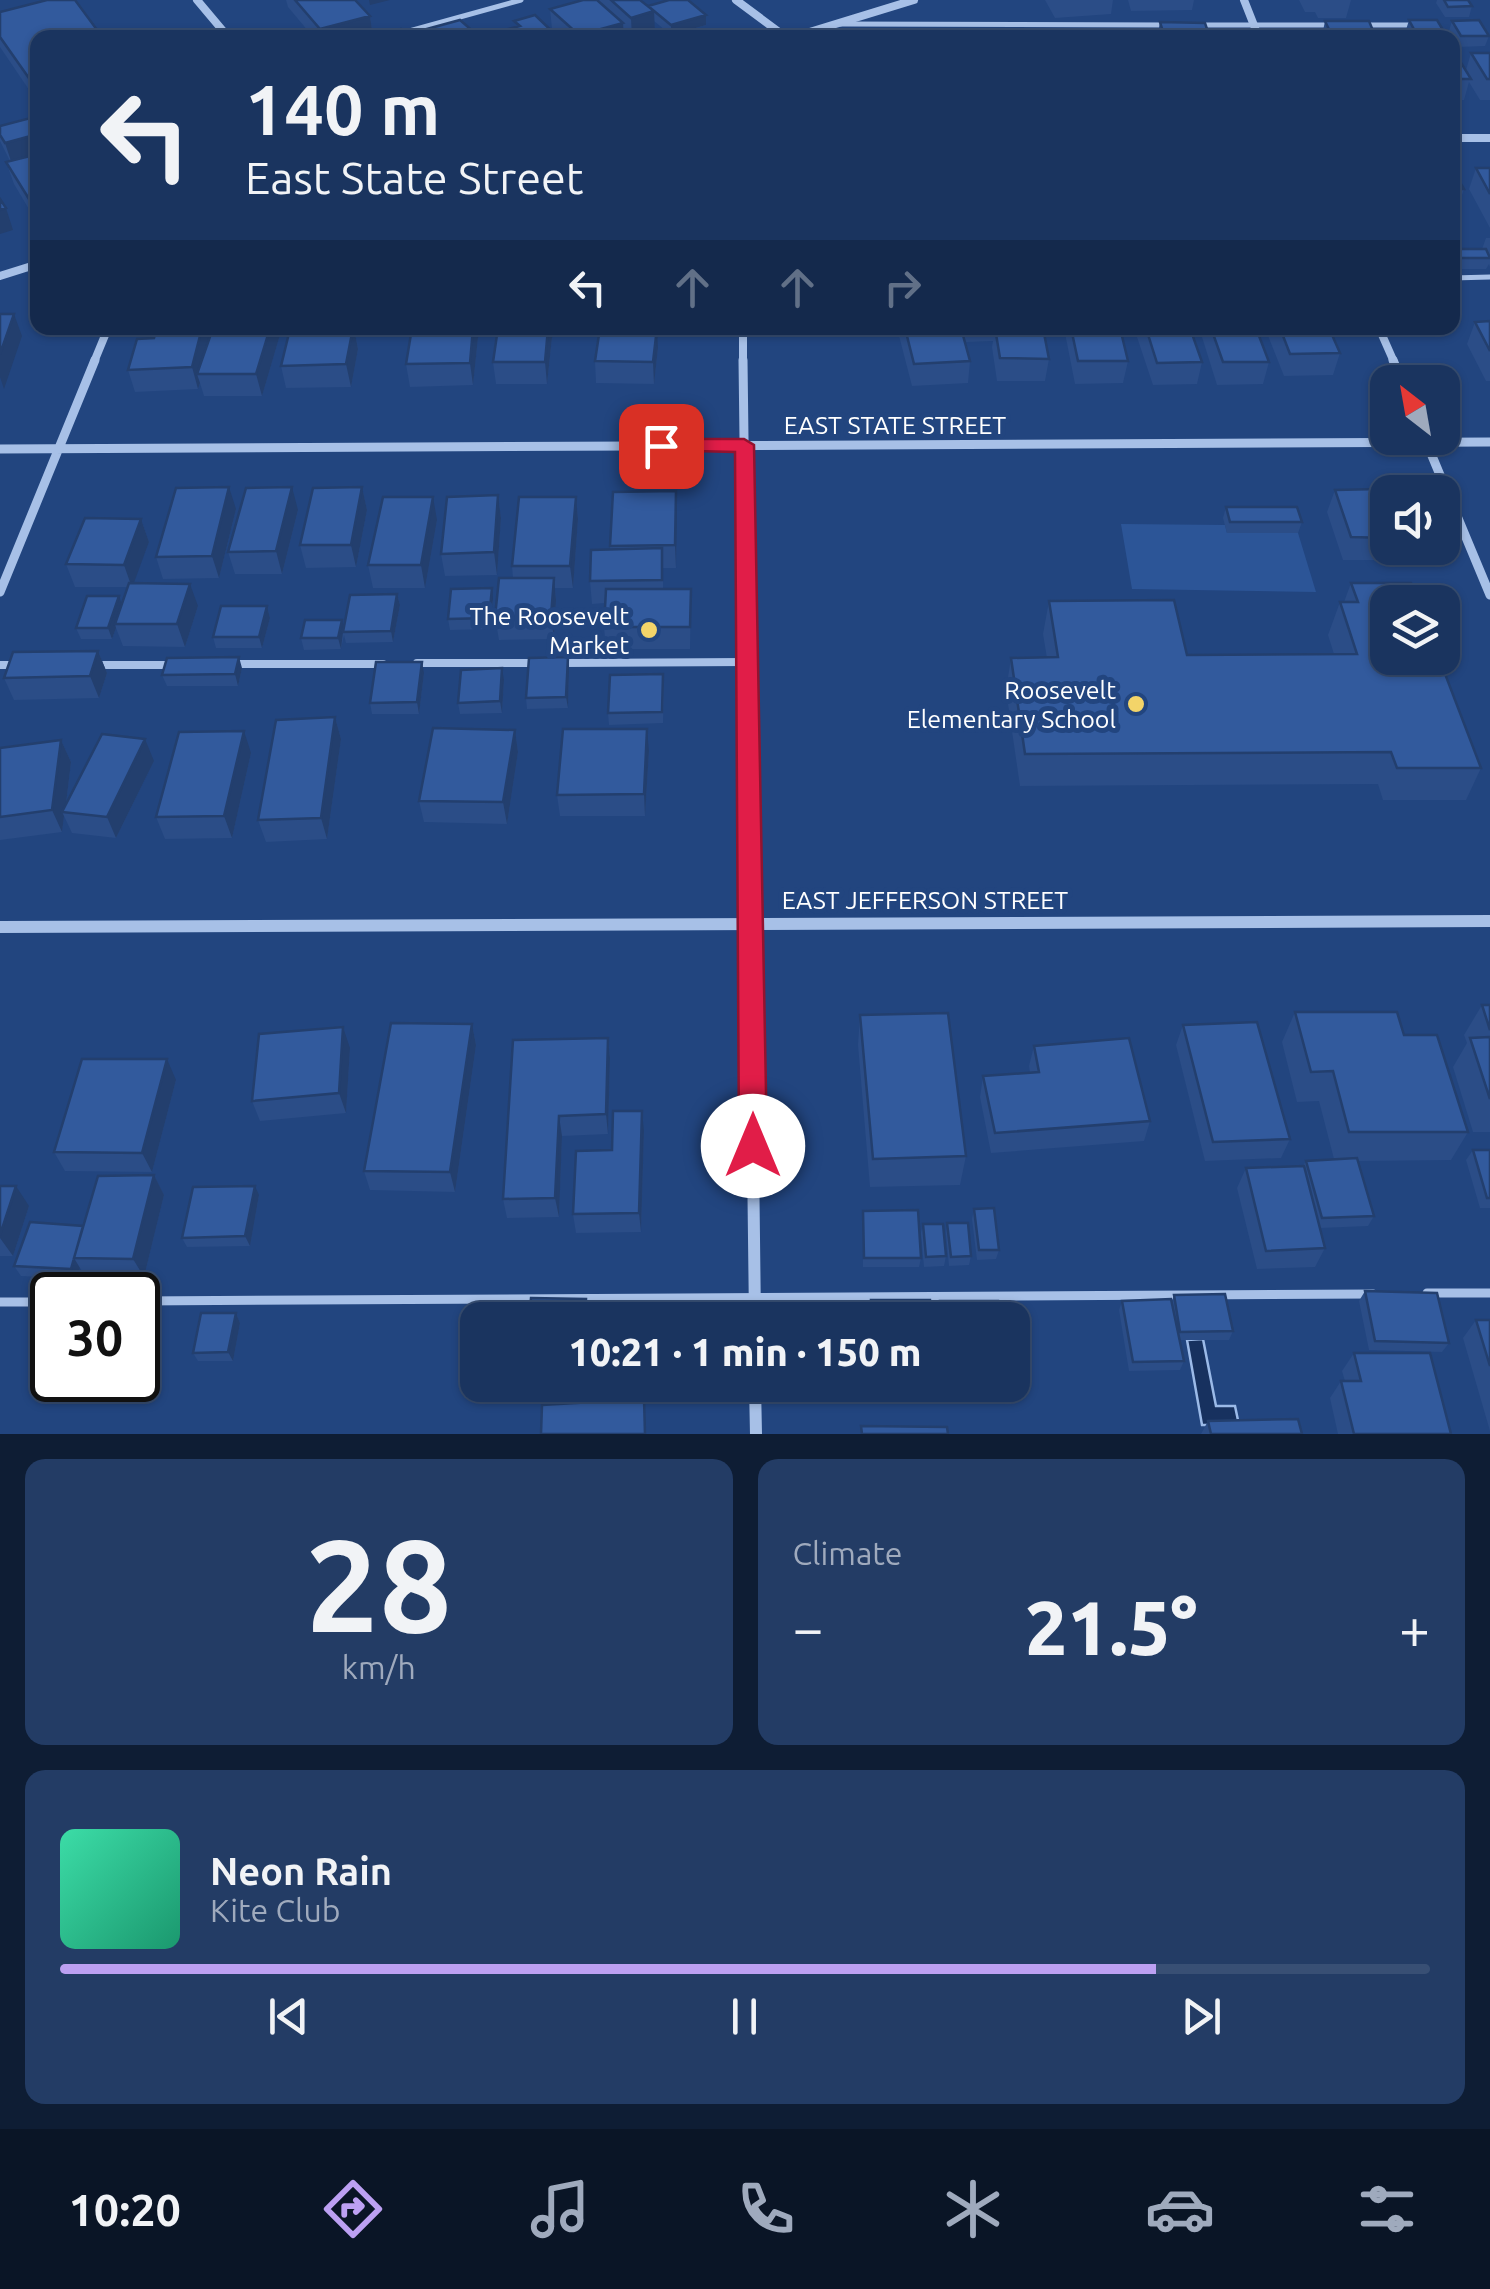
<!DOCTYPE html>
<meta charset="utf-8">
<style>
:root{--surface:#1a345f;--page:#233c65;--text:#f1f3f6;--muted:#9faabd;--line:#384f74;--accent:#bca0f2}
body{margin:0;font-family:Ubuntu,sans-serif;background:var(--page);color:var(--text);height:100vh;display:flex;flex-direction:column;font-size:38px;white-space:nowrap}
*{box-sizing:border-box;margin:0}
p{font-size:32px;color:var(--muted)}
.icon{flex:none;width:55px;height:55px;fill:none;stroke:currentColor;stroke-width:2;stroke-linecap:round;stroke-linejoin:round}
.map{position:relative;height:1434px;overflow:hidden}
.drawer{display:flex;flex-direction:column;gap:25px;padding:25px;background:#0e1d34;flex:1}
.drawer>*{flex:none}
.top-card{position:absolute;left:30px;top:30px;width:1430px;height:305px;border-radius:20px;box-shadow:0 2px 8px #0004,0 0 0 2px var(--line);background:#1a345f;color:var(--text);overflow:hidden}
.needle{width:65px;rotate:329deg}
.buttons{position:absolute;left:1370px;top:365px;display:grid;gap:20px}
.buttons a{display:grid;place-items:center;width:90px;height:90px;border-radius:20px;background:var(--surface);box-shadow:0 2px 8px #0004,0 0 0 2px var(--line);font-size:50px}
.speed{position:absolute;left:30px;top:1272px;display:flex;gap:20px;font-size:50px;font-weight:700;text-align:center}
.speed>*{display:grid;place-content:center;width:130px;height:130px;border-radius:50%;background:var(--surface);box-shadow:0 2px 8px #0004,0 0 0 2px var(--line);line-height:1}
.speed .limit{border:5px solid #111;border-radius:15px;background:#fff;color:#111}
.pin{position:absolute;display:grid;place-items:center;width:85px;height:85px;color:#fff;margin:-42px;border-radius:20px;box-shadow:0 5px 15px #0006}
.me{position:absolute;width:110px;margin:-55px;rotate:0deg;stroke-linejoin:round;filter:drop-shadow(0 0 8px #0008)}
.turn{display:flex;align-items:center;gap:35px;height:210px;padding:0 50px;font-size:45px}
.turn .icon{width:130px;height:130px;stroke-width:2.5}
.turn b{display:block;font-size:70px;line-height:85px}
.lanes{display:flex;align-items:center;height:95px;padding:0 50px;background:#0003;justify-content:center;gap:50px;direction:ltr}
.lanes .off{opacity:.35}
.big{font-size:75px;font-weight:800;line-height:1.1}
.drawer .widget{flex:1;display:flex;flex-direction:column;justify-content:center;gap:15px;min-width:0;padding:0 35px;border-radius:20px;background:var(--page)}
.drawer .dial{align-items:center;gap:0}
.dial b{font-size:130px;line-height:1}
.song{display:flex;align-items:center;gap:30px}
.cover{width:120px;height:120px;border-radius:15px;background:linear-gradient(135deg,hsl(160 70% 55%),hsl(160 70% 35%))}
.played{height:10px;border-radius:5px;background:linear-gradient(90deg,var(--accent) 80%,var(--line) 80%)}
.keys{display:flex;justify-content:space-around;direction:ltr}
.heat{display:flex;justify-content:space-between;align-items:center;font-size:55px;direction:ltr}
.drawer .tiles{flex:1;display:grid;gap:25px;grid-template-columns:1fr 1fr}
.widget:last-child{grid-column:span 2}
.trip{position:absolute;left:460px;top:1302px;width:570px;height:100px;border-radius:20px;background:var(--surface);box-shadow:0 2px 8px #0004,0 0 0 2px var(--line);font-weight:800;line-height:100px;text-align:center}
.dock{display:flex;height:160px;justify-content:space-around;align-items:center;background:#0a1526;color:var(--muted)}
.dock .icon{width:70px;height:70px}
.dock .active{color:var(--accent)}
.dock b{font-size:45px;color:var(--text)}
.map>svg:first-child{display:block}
.green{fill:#2c5597}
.water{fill:#17315f;stroke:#9bbae8;stroke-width:2.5}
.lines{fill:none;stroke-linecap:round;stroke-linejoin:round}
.lane-far2{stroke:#a7c0e7;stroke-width:5}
.lane-far1{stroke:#a7c0e7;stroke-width:8}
.lane{stroke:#a7c0e7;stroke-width:9}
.street-far2{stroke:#a7c0e7;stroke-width:8}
.street-far1{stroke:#a7c0e7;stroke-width:9}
.street{stroke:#a7c0e7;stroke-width:12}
.wall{fill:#2b4d87}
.shaded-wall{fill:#233f6e}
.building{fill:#325a9d;stroke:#233f6e;stroke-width:2.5}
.route{fill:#e11d48;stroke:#92132f;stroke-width:2.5}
.poi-dot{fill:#f3d469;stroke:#22457f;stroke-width:4}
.labels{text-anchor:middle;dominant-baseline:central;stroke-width:10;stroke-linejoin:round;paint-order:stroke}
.street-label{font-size:25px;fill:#fff;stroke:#22457f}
.poi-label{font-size:25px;fill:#fff;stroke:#22457f;text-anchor:end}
</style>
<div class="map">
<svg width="1490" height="1434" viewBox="0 0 1490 1434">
<rect width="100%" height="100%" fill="#22457f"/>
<path class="green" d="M1121 524 1225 525 1227 533H1298L1316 592 1132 589Z"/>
<path class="water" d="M1203 1339 1216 1406H1235L1239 1425H1202L1187 1340Z"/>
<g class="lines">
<path class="lane-far2" d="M840 24 1166 25
M1200 25H1331
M1365 25H1416
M384 38 521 0
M1452 278 1490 277"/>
<path class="lane-far1" d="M417 663H538
M562 663 747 662
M232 664H383
M0 665H18
M97 665H173"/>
<path class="lane" d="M1427 1293H1490
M138 1301 1373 1294
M0 1302H52"/>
<path class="street-far2" d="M197 0 229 38
M736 0 787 38
M1244 0 1259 38
M790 38 914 0
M1452 138H1490
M0 276 38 264
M743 328V362
M1379 328 1394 362
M94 362 108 328"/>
<path class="street-far1" d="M743 360 749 830
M1393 360 1402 382
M1425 439 1490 595
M0 449 1490 442
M0 592 95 360"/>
<path class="street" d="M749 827 755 1320
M0 927 1490 921
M755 1385 756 1434"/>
</g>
<path class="wall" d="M286 0H355L370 16 373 37 314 38 288 7Z
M583 0H640L648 7 706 15V25L671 35 654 21 655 32 634 38H631L624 31V38H561L552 29 550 9Z
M1045 0H1113L1111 14 1055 18Z
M1128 0H1194L1192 10 1131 11Z
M1299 0H1351L1346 18H1318L1315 12H1305Z
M1437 0H1468L1472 6 1469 17H1445L1436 3Z
M0 12 38 38V103L0 47Z
M1409 20 1446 35 1445 38H1410L1406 30Z
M1325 21 1376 38H1326L1323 31Z
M1452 21 1489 36 1485 46 1458 47 1449 31Z
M1160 22 1210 38H1160L1158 33Z
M1452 48 1466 70 1471 53H1490V100H1480L1469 82 1464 100H1452Z
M38 116 36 221 14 184 6 162 10 161 0 141V126Z
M1476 168H1490V228L1469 189Z
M1452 169 1464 189 1457 210H1452Z
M1486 238H1490V267L1489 264 1486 269H1454L1452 265 1454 249H1482Z
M1490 321V381H1486L1467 344 1475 322Z
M282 328 262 396H204L200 383 198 389 135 392 128 370 154 338Z
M354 328 358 349 351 387 286 388 281 366Z
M412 328H479L473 385 410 387 406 364Z
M498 328H553L547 384H496L493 362Z
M897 328H1043L1049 359 1045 381H997L992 347 993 341 965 342 970 361 968 383 912 386Z
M1064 328H1120L1128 361 1123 383 1075 384Z
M1134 328H1190L1202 362 1197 384 1153 385Z
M1204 328H1256L1269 362 1263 384 1217 385 1202 337Z
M1265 328H1329L1340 353 1333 375 1284 376Z
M658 348 654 384 596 383 595 361Z
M362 487 367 510 356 567 306 568 300 545Z
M1335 490 1388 512V548H1393L1389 560H1343L1327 512Z
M613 492 677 514 676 568H663V589H691L690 649H606L604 627 605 603 592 604 590 581 610 549Z
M498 495 501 518 497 575 445 576 441 554Z
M576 497 578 519 573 588H555L556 600 554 639 499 640 495 617 513 578 512 566Z
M1226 507 1302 522 1298 533H1227L1223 518Z
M236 509 219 578 163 579 156 557Z
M298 510 282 574H235L228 552Z
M141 519 149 542 133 583 198 606 185 647 123 646 116 628 112 639H81L76 628 122 604 127 587H75L66 564Z
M437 520 425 588H373L368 565Z
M1351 583 1481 768 1466 800H1383L1378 784 1020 786 1006 690 1011 658H1047L1043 634 1049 601 1187 655 1334 654 1328 635 1340 602H1344Z
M397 594 400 605 393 642 346 643 344 635 341 649 304 650 301 638 342 620 344 628Z
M493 599 490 629 450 630 448 619Z
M267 606 270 618 262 648H216L213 637Z
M98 651 107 673 99 698 14 700 4 678Z
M568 657 569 668 568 708 527 709 526 698Z
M242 668 238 686H167L162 675Z
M424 673 419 714H372L370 703Z
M504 680 502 713 460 714 458 703Z
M664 686 663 723 609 725 608 713Z
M335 717 341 739 327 839 266 842 258 820Z
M515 730 518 752 507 824 424 822 419 801Z
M61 740 71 762 66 804 154 761 116 838 72 833 64 816 62 832 0 840V748Z
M649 751 645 816H560L557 795Z
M251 753 232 838 165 839 156 817Z
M1482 1005H1490V1132H1473L1453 1067 1467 1043 1464 1035Z
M1295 1012 1404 1035 1468 1132 1451 1160 1358 1161 1374 1216 1368 1226 1320 1228 1325 1248 1315 1267 1257 1269 1237 1188 1246 1168 1303 1166 1306 1161 1334 1159 1319 1101 1297 1102 1282 1042Z
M860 1015 966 1156 960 1185 870 1187 858 1045Z
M472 1024 476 1045 455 1192 370 1190 364 1171Z
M1183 1025 1290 1139 1281 1158 1205 1161 1176 1045Z
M608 1038 610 1058 608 1134 562 1136 559 1217 507 1218 503 1199Z
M1034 1046 1150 1121 1144 1141 991 1153 980 1097 983 1076 1030 1073 1029 1066Z
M350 1048 346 1113 260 1121 252 1101Z
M176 1080 152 1172 65 1171 54 1152Z
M644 1131 641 1232 576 1233 573 1214Z
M1473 1150H1490V1208H1480L1466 1160Z
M154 1175 164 1195 144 1277H86L80 1268 77 1279 21 1276 14 1266 83 1226Z
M0 1186 29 1206 13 1256H0Z
M259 1195 250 1246 187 1247 182 1238Z
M974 1209 999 1250 996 1259 977 1260 972 1219Z
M863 1211 921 1258 919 1267H863Z
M947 1223 971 1256 969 1265 949 1266 946 1233Z
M923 1224 946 1256 944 1266 924 1267 921 1233Z
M1365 1291 1449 1343 1442 1352 1369 1350 1359 1301Z
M1174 1295 1233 1331 1229 1340H1180L1184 1361 1180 1370 1129 1371 1119 1310 1122 1301H1172Z
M236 1313 240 1323 233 1361H198L193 1353Z
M1476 1320H1490V1431L1463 1338Z
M1354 1353 1451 1434H1338L1330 1398 1341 1381H1345L1342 1371Z
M62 1380H126V1382Z
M1208 1421 1302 1434H1201Z"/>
<path class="shaded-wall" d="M369 0H390L370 5Z
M654 11 655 32 632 38 631 18Z
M706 15V25L671 35V25Z
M370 16 373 37 321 38 320 29Z
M623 23 624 38H580L579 35Z
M38 134V157L12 164 5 143Z
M38 197V220L36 221 29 199Z
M6 208 13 230 0 234V210Z
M14 314 22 336 4 389 0 377V354Z
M202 328H213L197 374 200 383 198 389 192 367Z
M270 328H282L262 396 256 374Z
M354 328 358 349 351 387 346 364Z
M473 328H479L473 385 470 363Z
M548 328H553L547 384 545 362Z
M657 328 658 348 654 384 653 362Z
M229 487 236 509 219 578 212 556Z
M292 487 298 510 282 574 276 551Z
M362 487 367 510 356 567 351 545Z
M676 491 677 514 676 568 675 545Z
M498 495 501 518 497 575 494 552Z
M433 497 437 520 425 588 421 565Z
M576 497 578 519 573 588 570 566Z
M141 519 149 542 132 588 124 565Z
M554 578 556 600 554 639 551 616Z
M190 584 198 606 185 647 177 624Z
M492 588 493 599 490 629 489 618Z
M397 594 400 605 393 642 391 631Z
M119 596 123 607 115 624 116 628 112 639 108 628Z
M267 606 270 618 262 648 259 637Z
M342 620 345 631 343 632 341 649 338 638Z
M98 651 107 673 99 698 90 676Z
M239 657 242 668 238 686 235 674Z
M568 657 569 668 568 708 566 697Z
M422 662 424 673 419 714 417 702Z
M502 668 504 680 502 713 500 701Z
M335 717 341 739 327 839 321 818Z
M647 729 649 751 645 816 644 794Z
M515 730 518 752 507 824 503 802Z
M244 731 251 753 232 838 224 816Z
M145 739 154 761 116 838 107 817Z
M61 740 71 762 65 812H62L64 816 62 832 52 810Z
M472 1024 476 1045 455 1192 450 1172Z
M343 1027 350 1048 346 1113 339 1093Z
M608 1038 610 1058 608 1134 606 1114Z
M167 1059 176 1080 152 1172 142 1153Z
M642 1111 644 1131 641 1232 639 1213Z
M559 1116 562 1136 559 1217 555 1198Z
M154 1175 164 1195 144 1277 133 1259Z
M16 1186 29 1206 13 1256 0 1238V1235Z
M255 1186 259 1195 250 1246 245 1236Z
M74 1258 80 1268 77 1279 71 1269Z
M236 1313 240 1323 233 1361 228 1352Z"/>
<path class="building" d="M47 0H75L103 38H38V91L0 37V12Z
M295 0H355L370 16 320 29Z
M583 0H597L623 23 579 35 550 9Z
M611 0H640L654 11 631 18Z
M669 0H688L706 15 671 25 648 6Z
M1444 0H1468L1472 6 1448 7Z
M535 15 559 38H497L493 33 520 26 514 21Z
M460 20 475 33 459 38H436L427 29Z
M1409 20H1437L1446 35H1417Z
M1479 20 1489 36H1461L1452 21Z
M1325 21H1369L1376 38H1333Z
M1160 22 1205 23 1210 38H1165Z
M401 29 409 38 372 37Z
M871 35 872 38H846V36Z
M1452 48 1471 79H1452Z
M1471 53H1490V79H1487Z
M38 116V134L5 143 0 135V126Z
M38 154V197L29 199 6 162Z
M1476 168H1490V194Z
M1452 169 1464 189H1452Z
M0 199 6 208 0 210Z
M1454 249H1486L1490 258H1458Z
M0 314H14L0 354Z
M1490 321V351L1475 322Z
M157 328H202L192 367 128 370 137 339 154 338Z
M213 328H270L256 374H197Z
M353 328 346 364 281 366 290 329Z
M412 328H473L470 363 406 364Z
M498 328H548L545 362H493Z
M600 328H657L653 362 595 361Z
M905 328H961L970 361 914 364Z
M995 328H1043L1049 359 1000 358Z
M1071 328H1120L1128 361H1078Z
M1146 328H1190L1202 362 1157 363Z
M1211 328H1256L1269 362H1223Z
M1280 328H1329L1340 353 1290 354Z
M229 487 212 556 156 557 176 488Z
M292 487 276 551 228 552 246 488Z
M362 487 351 545H300L313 488Z
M1379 489 1388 512V538L1351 537 1335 490Z
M676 491 675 545 610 546 613 492Z
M498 495 494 552 441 554 447 497Z
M383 497H433L421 565H368Z
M519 497H576L570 566H512Z
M1226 507H1297L1302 522H1230Z
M85 518 141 519 124 565 66 564Z
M662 548V580L590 581 591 550Z
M499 578H554L551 616 495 617Z
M129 583 190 584 177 624H115Z
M1351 583H1411L1419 602H1388V658H1439L1481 768H1397L1391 752 1025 754 1011 658 1058 657 1049 601 1174 600 1187 655 1357 654 1340 602H1358Z
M492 588 489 618 448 619 451 589Z
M606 589H691L690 627H604Z
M397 594 391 631 343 632 350 595Z
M87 596H119L108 628H76Z
M221 606H267L259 637H213Z
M305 620H342L338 638H301Z
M98 651 90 676 4 678 13 652Z
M239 657 235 674 162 675 167 658Z
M568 657 566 697 526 698 529 658Z
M376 662H422L417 702 370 703Z
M502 668 500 701 458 703 461 670Z
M663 674 662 712 608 713 610 675Z
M335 717 321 818 258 820 276 720Z
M433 728 515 730 503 802 419 801Z
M563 729H647L644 794 557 795Z
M244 731 224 816 156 817 179 732Z
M102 734 145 739 107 817 62 812Z
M61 740 52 810 0 817V748Z
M1482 1005H1490V1030Z
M1295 1012H1397L1404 1035H1437L1468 1132H1349L1333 1071 1311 1072Z
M948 1013 966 1156 873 1159 860 1015Z
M1257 1022 1290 1139 1213 1142 1183 1025Z
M391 1023 472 1024 450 1172 364 1171Z
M343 1027 339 1093 252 1101 259 1034Z
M1490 1037V1099L1470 1038Z
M608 1038 606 1114 559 1116 555 1198 503 1199 513 1040Z
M1129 1038 1150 1121 995 1133 983 1076 1039 1072 1034 1046Z
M82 1059H167L142 1153 54 1152Z
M613 1111H642L639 1213 573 1214 576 1151 612 1150Z
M1473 1150H1490V1198H1487Z
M1357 1158 1374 1216 1322 1218 1306 1161Z
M1304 1166 1325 1248 1266 1251 1246 1168Z
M154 1175 133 1259 74 1258 98 1176Z
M0 1186H16L0 1235Z
M255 1186 245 1236 182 1238 193 1187Z
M994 1208 999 1250H979L974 1209Z
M918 1210 921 1258H864L863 1211Z
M30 1222 83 1226 71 1269 14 1266Z
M947 1223H968L971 1256 951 1257Z
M923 1224H943L946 1256 926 1257Z
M1365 1291 1437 1293 1449 1343 1375 1341Z
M1225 1294 1233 1331 1180 1332 1174 1295Z
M531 1298 586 1299 585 1320H529Z
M1171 1299 1184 1361 1133 1362 1122 1301Z
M871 1300H930L932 1320H872Z
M940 1301H998L999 1320H941Z
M201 1313H236L228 1352 193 1353Z
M1476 1320H1490V1366Z
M1354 1353H1430L1451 1434H1354L1341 1381H1361Z
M644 1399 645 1434H541L542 1405Z
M1298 1419 1302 1434H1211L1208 1421Z
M861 1426 947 1427 948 1434H862Z"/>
<path class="route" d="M661 439H744L754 445 767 1146 763 1155 753 1159 743 1155 739 1146 735 452 654 450 651 446Z"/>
<g class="poi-dot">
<circle cx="649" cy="630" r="10"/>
<circle cx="1136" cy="704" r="10"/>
</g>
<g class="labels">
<g class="street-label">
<text x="895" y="425">EAST STATE STREET</text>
<text x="925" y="900">EAST JEFFERSON STREET</text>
</g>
<g class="poi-label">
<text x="629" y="616">The Roosevelt<tspan x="629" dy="29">Market</tspan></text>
<text x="1116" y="690">Roosevelt<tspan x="1116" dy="29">Elementary School</tspan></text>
</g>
</g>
</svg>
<div class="buttons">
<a><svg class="needle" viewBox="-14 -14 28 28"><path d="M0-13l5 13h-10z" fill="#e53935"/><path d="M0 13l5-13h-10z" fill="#9faabd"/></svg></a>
<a><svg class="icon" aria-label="sound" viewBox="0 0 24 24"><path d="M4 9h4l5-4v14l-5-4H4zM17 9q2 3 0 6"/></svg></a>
<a><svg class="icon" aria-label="layers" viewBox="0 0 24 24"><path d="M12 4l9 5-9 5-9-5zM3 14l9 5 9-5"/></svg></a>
</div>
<div class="speed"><div class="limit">30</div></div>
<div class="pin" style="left:661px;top:446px;background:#d93025"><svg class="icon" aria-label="arrive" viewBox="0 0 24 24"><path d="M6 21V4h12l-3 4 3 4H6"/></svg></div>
<svg class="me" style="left:753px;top:1146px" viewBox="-20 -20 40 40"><circle r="19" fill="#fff"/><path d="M0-13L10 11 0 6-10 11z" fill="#e11d48"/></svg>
<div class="trip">10:21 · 1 min · 150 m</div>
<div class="top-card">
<div class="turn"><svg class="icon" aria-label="left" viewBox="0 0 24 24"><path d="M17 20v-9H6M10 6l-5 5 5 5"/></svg><div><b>140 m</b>East State Street</div></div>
<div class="lanes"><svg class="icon" aria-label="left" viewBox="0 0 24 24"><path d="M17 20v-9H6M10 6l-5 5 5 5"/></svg><svg class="icon off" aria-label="ahead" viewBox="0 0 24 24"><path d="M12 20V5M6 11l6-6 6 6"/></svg><svg class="icon off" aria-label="ahead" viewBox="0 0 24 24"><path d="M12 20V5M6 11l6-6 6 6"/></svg><svg class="icon off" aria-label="right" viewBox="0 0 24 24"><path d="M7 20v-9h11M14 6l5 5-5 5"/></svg></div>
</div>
</div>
<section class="drawer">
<div class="tiles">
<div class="widget dial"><b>28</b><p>km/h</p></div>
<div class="widget"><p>Climate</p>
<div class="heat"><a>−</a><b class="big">21.5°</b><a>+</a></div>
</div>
<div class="widget">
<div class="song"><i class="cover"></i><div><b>Neon Rain</b><p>Kite Club</p></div></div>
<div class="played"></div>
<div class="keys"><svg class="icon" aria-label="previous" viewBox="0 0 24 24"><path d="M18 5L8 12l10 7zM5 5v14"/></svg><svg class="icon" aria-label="pause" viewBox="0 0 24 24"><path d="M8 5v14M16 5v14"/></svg><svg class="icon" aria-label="next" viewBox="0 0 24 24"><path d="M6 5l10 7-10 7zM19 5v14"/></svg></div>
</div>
</div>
</section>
<nav class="dock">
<b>10:20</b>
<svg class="icon active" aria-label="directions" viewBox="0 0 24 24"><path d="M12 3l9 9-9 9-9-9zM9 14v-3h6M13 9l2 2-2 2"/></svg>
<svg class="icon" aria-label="music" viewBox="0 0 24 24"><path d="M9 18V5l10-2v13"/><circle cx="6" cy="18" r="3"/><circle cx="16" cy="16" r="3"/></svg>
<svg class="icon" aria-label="phone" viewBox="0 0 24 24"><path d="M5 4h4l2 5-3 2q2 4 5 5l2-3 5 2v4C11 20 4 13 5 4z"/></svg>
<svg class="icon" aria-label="climate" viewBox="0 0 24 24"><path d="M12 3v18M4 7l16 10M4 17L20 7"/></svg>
<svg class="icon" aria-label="car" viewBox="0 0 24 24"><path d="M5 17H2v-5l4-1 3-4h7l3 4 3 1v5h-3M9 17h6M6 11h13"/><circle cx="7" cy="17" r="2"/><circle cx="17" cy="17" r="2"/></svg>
<svg class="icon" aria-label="filters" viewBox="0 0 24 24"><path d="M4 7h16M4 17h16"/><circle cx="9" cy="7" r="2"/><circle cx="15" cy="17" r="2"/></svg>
</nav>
